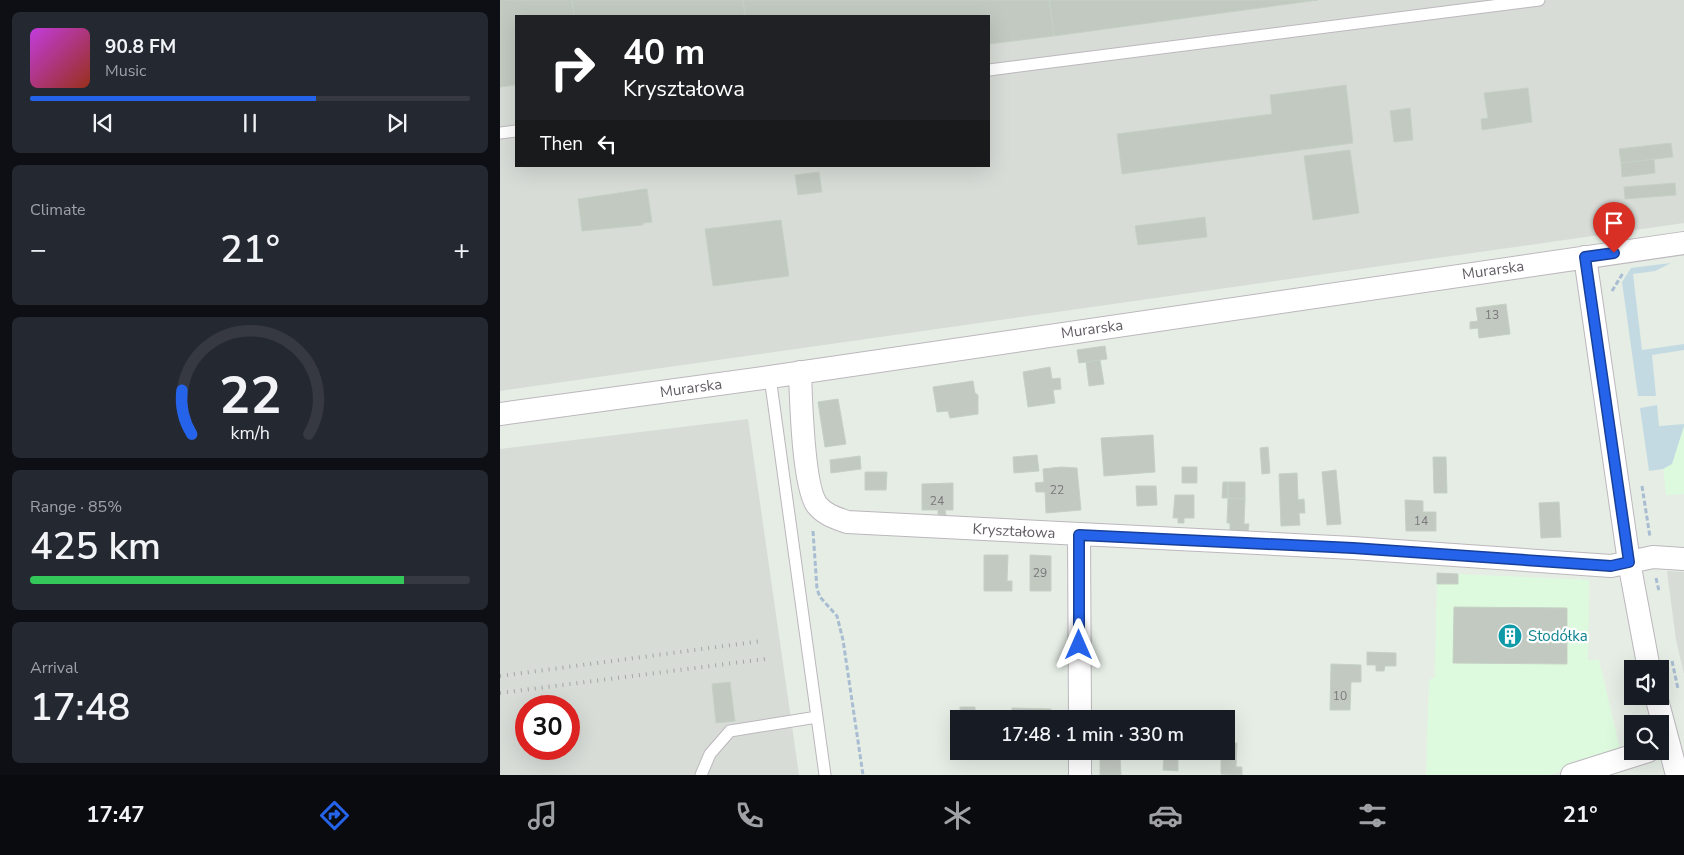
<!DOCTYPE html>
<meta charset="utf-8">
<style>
:root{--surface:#171b24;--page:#242831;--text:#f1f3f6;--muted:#9ea1a6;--line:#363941;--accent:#2563eb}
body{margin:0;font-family:"Nunito Sans",sans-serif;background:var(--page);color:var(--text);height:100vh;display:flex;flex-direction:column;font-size:19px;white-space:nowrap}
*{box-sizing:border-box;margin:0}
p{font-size:16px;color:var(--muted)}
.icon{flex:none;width:28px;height:28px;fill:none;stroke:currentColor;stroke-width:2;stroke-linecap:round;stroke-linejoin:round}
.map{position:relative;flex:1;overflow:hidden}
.drawer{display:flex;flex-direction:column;gap:12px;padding:12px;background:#0d0f14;width:500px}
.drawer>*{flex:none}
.hud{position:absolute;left:15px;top:15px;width:475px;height:152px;border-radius:0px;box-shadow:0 5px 20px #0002;background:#202124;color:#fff;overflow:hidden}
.controls{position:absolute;left:1124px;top:660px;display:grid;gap:10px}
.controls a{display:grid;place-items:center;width:45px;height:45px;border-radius:0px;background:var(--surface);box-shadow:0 5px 20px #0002;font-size:25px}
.speed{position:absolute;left:15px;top:695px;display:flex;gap:10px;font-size:25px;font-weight:700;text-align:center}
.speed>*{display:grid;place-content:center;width:65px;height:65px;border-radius:50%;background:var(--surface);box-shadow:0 5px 20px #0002;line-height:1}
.speed .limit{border:8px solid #d22;background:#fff;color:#111}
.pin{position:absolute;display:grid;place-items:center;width:42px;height:42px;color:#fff;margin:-51px -21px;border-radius:50% 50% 50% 0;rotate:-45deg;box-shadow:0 0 5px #0007}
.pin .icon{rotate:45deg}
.me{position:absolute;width:55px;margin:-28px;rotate:0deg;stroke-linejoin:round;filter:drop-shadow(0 0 4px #0008)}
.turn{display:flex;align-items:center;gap:18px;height:105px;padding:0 25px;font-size:22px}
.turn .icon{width:65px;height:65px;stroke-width:2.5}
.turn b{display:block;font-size:35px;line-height:42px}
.then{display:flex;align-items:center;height:48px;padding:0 25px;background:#0003;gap:10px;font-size:19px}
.big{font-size:38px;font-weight:600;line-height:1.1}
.drawer .tile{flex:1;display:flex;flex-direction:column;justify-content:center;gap:8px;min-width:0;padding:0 18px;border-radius:8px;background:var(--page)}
.drawer .dial{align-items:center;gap:0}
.dial svg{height:130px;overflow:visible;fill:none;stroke:var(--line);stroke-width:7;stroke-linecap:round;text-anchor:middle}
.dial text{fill:var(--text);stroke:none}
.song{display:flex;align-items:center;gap:15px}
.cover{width:60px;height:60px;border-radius:8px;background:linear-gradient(135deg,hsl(290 70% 55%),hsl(10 70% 35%))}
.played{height:5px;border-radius:2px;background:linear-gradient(90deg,var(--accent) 65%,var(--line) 65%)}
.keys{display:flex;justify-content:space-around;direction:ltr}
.heat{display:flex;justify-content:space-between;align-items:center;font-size:28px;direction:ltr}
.charge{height:8px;border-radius:4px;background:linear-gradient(90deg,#34c759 85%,var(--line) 0)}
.trip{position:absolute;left:450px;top:710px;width:285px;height:50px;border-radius:0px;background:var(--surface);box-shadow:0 5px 20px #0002;font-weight:600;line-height:50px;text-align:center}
.tabs{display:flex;height:80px;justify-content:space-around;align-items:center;background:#090b0e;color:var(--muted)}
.tabs .icon{width:35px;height:35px}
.tabs .on{color:var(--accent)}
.tabs b{font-size:22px;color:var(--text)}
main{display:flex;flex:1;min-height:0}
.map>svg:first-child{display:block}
.commercial{fill:#defade}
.industrial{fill:#d7dcd7;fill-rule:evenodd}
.green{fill:#c4dae2}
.building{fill:#c2c9c1;stroke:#c5d1c4}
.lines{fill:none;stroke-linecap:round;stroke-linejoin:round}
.service-casing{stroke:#bcb7bd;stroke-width:13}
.minor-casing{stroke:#bcb7bd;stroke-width:24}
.path{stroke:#a9bdd2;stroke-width:3;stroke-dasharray:5 2.5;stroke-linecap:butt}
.service{stroke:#fff;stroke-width:11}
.minor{stroke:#fff;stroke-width:22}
.rail{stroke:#a6a4a7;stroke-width:4;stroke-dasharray:1 6;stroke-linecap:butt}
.route-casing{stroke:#184099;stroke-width:12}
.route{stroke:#2563eb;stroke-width:9}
.labels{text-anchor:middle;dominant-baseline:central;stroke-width:4.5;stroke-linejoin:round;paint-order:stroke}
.number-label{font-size:12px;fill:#7a787b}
.street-label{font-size:15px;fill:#625d64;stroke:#fff}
.culture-label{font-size:15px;fill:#0d838f;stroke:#fff;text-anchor:start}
</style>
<main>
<section class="drawer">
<div class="tile">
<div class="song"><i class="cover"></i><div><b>90.8 FM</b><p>Music</p></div></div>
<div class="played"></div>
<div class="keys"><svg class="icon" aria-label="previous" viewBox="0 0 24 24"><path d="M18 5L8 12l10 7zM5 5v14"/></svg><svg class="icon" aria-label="pause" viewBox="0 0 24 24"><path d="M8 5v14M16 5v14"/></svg><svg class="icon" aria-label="next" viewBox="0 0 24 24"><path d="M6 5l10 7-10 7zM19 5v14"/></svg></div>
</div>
<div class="tile"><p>Climate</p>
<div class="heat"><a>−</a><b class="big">21°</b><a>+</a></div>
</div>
<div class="tile dial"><svg viewBox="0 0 100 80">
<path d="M14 69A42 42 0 1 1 86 69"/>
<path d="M14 69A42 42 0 0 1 8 42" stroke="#2563eb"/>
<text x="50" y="56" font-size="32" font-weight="700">22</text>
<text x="50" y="72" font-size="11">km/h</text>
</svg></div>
<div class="tile"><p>Range · 85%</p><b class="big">425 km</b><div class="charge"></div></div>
<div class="tile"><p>Arrival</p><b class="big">17:48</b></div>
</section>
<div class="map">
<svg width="1184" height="775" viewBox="0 0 1184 775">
<rect width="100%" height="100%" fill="#e5ede5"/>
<path class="commercial" d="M1184 424V494L1166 495 1159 426Z
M937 573 1089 580 1088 660H1099L1121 753 1049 775H926L929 680 935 677Z"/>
<path class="industrial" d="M0 0H1184V223L0 391ZM16 16H489V166H16Z
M248 419 299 775H0V449ZM26 706H69V749H26Z
M1167 571 1184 572V674L1176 640Z"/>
<path class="green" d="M1171 263 1155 271 1133 274 1142 350 1184 344V350L1152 355 1156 396H1138L1122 282 1131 268Z
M1157 405 1159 426 1184 424V426L1172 464 1163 469 1149 471 1140 408Z"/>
<path class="building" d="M0 0H72L74 16H16V85L0 87Z
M72 0H243L245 16H74Z
M243 0H549L554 36 489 44V16H245Z
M549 0H818L554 36Z
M846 85 853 143 622 174 617 134 772 114 770 95Z
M1028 88 1032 122 982 130 981 119 988 118 984 93Z
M910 108 913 140 894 142 890 111Z
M1171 143 1173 157 1121 163 1119 149Z
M850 150 859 213 813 220 804 156Z
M1154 159 1155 173 1122 177 1121 163Z
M319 172 322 192 298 195 295 175Z
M1175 183 1176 195 1125 199 1124 187Z
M145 189H147L152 222 143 223V225L82 231 78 199Z
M705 217 707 237 638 245 635 226Z
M281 220 289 276 213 286 205 229Z
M1006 304 1010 334 979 338 978 328 970 329V322L978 321 976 308Z
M605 346 607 359 579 363 577 350Z
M600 360 604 384 589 386 586 362Z
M550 367 552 379 560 378 561 389 553 390 555 403 528 407 523 372Z
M473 381 475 393 478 395V414L450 418 448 411 437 412 433 387Z
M338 399 346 444 325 447 318 402Z
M653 435 655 472 604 476 601 438Z
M768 447 770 473 762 474 760 448Z
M537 455 539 471 514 473 513 457Z
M360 456 361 469 331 473 330 460Z
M933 457H946L947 493H934Z
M561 467 577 468 581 510 546 513 545 492H536L535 483 544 482 543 469Z
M682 467H697V483H682Z
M836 470 841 524 827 525 822 472Z
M365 472H387L386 490H365Z
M797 473 798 500 804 499 805 513H799L800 525 781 526 779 474Z
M723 482H728V498H722Z
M728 482H745V499L728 498Z
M453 483V510H445L446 515H438V510H422V484Z
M636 486H656L657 505 637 506Z
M675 495H694V518H684V523H678V518H673Z
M728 498 745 499 744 524H749L748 532 730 531V523H727Z
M905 500 923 501V512H936V531H906Z
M1059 502 1061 537 1041 538 1039 503Z
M484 555H508L507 581H512V591H484Z
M530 555 551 556V591H530Z
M937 573 958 574V584H937Z
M954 607 1067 608V664L953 663Z
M867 652 896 653V666H885L884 671H876V665H867Z
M831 664 861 665V682H851L850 710H830Z
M230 682 235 721 216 723 212 684Z
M460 707H475V717L479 719H460Z
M512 708 551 709V719H512Z
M726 743H737L736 767H742V775L721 774V751H726Z
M458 745 459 751H475V756H458Z
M475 751H496V757L475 756Z
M618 751H646V757L618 756Z
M664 751H678V771L663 770Z
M600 756H620L621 775H600Z"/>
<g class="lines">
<defs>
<path id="service" d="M489 70 1039 0
M0 133 16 131
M270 377 325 775
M201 775 210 754 230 731 317 717"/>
<path id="minor" d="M1085 257 1129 562 1149 669
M300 372C301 399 303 486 317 505 325 515 336 518 347 522L853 548 1111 566 1153 557 1184 559
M0 414 270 377 1184 243
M579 535 580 719
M1156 696 1177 775
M580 751V775
M1072 775 1148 751"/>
</defs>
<use href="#service" class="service-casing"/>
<use href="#minor" class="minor-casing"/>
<path class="path" d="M1112 291 1123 273
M1142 486 1150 537
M313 531 317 589 320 597 337 616 343 640 363 775
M1156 578 1159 591
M1172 661 1178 689"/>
<use href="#service" class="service"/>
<use href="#minor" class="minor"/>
<path class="rail" d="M0 676 262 641
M0 693 265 659"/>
</g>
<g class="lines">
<defs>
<path id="route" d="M579 645V535L853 548 1111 566 1129 562 1085 257 1114 253"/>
</defs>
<use href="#route" class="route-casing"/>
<use href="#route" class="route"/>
</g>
<defs>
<symbol id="building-disc" viewBox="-11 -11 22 22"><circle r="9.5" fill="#0f9aa8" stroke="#fff"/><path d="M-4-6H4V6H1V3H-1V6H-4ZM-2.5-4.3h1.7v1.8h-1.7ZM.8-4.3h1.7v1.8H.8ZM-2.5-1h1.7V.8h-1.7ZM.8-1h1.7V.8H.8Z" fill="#fff"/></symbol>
</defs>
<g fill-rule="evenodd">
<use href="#building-disc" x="996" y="622" width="28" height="28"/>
</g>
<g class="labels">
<g class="number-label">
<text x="992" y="315">13</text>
<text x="557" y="490">22</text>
<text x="437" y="501">24</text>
<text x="921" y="521">14</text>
<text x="540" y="573">29</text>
<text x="840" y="696">10</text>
</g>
<g class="street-label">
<text transform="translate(993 270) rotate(-8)">Murarska</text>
<text transform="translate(592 329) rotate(-8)">Murarska</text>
<text transform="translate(191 388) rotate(-8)">Murarska</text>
<text transform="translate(514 531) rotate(3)">Kryształowa</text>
</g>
<g class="culture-label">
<text x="1028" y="636">Stodółka</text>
</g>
</g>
</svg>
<div class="controls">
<a><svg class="icon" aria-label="sound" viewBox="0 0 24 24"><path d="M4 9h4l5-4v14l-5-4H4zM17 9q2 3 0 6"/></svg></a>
<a><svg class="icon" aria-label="search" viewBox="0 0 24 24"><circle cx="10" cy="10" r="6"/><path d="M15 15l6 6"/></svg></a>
</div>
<div class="speed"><div class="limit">30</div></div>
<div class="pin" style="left:1114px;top:253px;background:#d93025"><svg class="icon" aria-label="arrive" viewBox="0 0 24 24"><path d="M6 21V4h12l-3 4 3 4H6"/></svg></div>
<svg class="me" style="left:579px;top:645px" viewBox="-20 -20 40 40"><path d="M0-17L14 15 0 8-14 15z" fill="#2563eb" stroke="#fff" stroke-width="4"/></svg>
<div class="trip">17:48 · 1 min · 330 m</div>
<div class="hud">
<div class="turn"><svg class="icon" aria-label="right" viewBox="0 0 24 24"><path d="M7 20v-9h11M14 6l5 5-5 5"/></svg><div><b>40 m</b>Kryształowa</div></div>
<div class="then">Then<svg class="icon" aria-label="left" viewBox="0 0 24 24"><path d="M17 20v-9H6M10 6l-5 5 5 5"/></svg></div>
</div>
</div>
</main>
<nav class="tabs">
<b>17:47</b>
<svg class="icon on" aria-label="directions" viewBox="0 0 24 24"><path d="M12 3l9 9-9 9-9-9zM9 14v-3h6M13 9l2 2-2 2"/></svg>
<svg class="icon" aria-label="music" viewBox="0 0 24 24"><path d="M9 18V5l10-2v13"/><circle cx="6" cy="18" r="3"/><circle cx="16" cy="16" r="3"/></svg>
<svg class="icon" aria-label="phone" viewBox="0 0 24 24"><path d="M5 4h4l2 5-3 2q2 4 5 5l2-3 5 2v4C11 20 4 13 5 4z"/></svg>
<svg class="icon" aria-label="climate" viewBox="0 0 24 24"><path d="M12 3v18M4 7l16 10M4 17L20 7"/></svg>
<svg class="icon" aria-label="car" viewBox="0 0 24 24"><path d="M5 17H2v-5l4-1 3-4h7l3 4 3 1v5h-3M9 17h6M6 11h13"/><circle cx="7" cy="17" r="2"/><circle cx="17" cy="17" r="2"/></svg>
<svg class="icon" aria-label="filters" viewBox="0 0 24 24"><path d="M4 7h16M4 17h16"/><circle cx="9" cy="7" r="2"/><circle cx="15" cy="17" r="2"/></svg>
<b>21°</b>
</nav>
